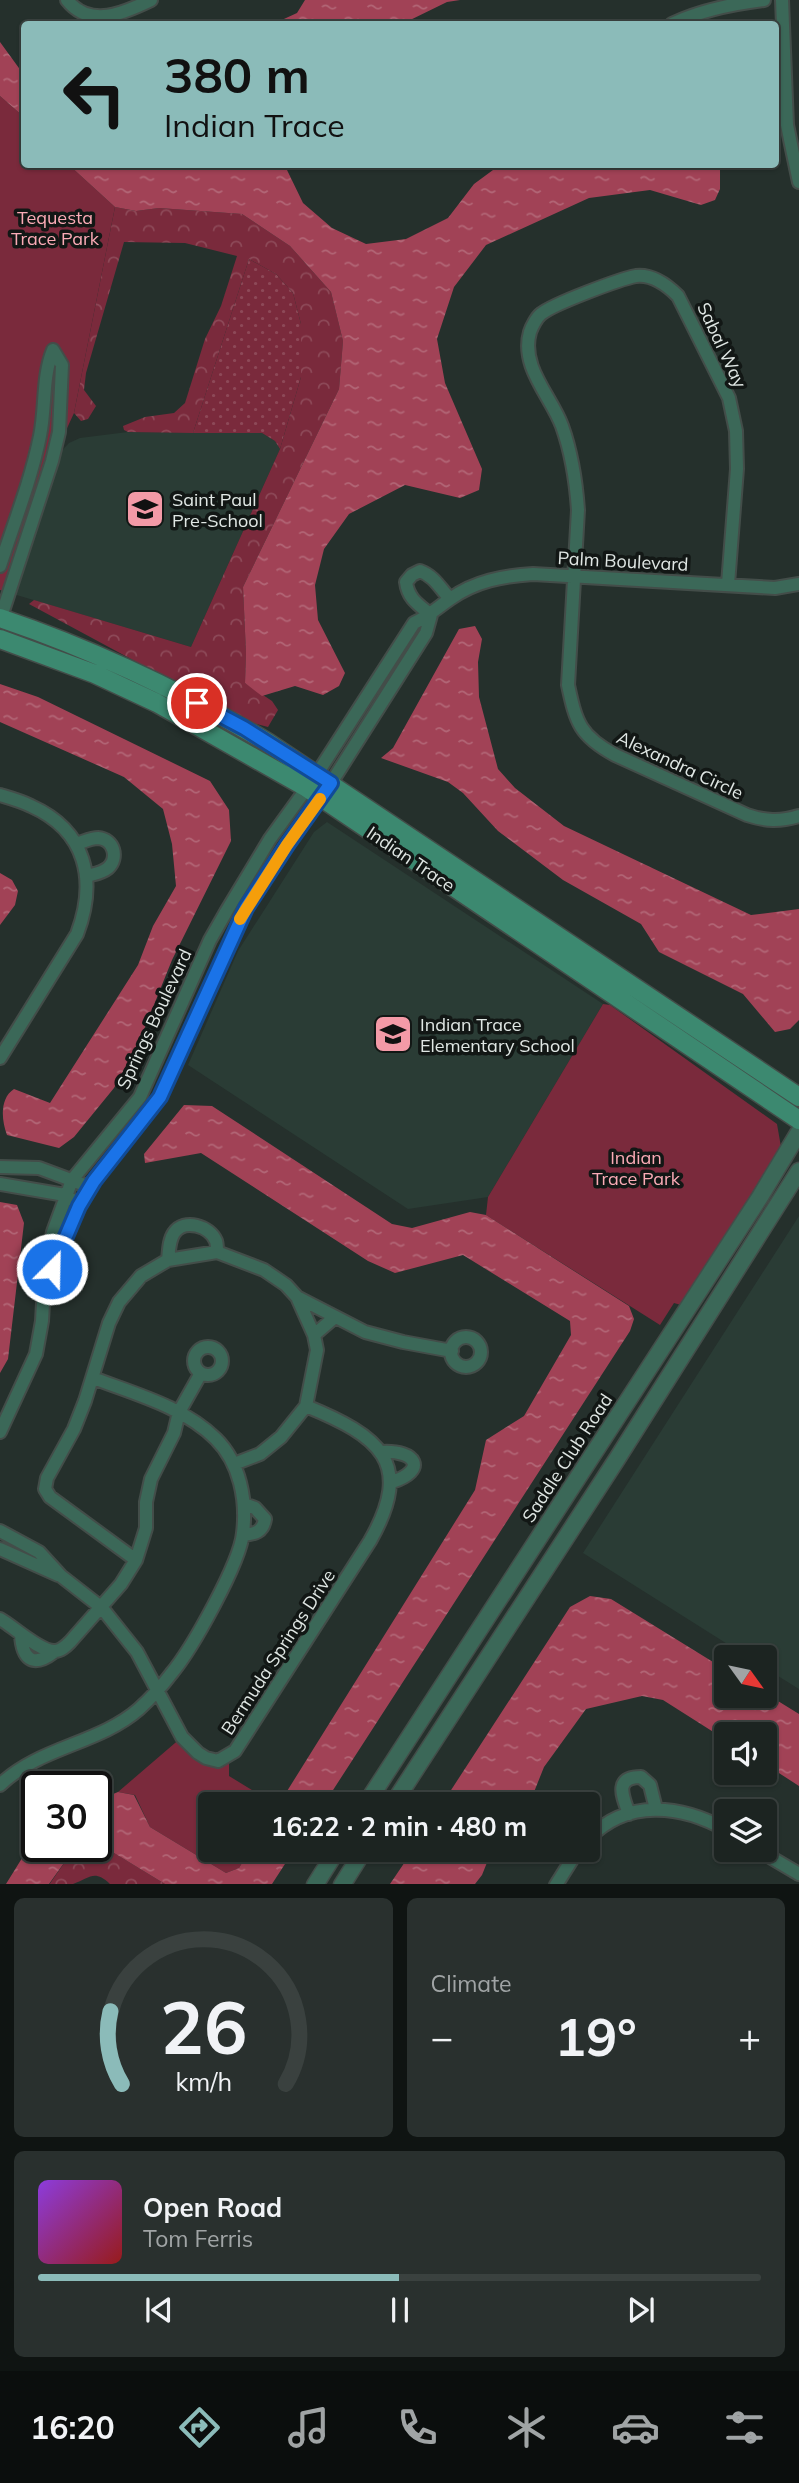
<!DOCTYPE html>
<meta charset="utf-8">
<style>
:root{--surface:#1c2421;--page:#29302e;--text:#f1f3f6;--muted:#a0a4a5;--line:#3a413f;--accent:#8bbbb9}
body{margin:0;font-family:Mulish,sans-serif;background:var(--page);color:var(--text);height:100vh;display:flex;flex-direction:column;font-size:26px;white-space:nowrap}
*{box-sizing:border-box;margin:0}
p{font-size:23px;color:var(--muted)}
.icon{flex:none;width:38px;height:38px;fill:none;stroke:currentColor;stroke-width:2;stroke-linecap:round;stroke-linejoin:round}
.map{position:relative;height:1884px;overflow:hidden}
.details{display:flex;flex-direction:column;gap:14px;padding:14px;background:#0f1412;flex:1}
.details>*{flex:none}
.top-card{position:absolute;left:21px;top:21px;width:758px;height:147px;border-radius:7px;box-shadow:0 2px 5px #0004,0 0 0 2px var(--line);background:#8bbbb9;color:#111;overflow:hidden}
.needle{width:46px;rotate:123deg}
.fabs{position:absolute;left:714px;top:1645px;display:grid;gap:14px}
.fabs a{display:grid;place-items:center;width:63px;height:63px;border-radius:7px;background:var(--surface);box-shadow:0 2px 5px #0004,0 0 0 2px var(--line);font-size:35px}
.speed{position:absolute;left:21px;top:1771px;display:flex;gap:14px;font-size:35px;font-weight:700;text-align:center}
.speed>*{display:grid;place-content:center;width:91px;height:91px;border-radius:50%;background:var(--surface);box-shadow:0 2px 5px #0004,0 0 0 2px var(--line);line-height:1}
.speed .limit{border:4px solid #111;border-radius:10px;background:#fff;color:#111}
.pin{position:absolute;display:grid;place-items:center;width:60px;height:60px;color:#fff;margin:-30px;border:4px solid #fff;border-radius:50%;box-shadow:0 2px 7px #0007}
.me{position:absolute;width:77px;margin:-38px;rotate:23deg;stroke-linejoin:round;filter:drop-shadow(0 0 5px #0008)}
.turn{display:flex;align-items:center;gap:24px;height:147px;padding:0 28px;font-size:32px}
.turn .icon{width:91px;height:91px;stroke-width:2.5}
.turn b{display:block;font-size:49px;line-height:60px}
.big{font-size:52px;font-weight:700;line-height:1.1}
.details .card{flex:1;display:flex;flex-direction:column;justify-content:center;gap:10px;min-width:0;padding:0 24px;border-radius:10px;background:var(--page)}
.details .dial{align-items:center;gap:0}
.dial svg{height:182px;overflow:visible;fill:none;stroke:var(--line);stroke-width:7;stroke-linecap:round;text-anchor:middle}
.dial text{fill:var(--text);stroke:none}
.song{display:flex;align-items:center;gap:21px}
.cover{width:84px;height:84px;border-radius:10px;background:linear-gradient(135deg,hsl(270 70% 55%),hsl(0 70% 35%))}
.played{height:7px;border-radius:4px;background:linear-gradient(90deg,var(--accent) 50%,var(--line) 50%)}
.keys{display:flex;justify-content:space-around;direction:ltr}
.heat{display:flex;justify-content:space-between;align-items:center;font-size:38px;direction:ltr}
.details .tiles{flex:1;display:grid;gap:14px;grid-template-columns:1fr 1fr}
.card:last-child{grid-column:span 2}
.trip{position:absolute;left:198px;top:1792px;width:402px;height:70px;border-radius:7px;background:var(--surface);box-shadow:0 2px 5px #0004,0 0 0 2px var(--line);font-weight:700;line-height:70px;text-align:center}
.tab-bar{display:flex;height:112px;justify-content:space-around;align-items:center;background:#0b0e0d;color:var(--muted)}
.tab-bar .icon{width:49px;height:49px}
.tab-bar .on{color:var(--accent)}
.tab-bar b{font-size:32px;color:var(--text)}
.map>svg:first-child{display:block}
.built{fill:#2a3c35}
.grass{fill:url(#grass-dots)}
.forest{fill:url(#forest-crowns)}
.park{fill:#7a2a3c}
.water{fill:url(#water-ripples)}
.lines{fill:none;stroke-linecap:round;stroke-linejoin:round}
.minor-casing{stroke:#434d49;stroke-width:16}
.tertiary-casing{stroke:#434d49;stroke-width:19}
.secondary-casing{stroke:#434d49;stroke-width:21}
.minor{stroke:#3b6858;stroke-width:12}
.tertiary{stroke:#3b6858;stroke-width:16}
.secondary{stroke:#3c8970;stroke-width:18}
.route-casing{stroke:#114b97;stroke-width:18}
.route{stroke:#1a73e8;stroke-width:12}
.slow{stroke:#f59e0b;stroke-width:12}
.labels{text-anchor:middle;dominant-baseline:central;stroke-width:7;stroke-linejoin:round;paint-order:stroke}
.park-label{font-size:18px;fill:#fbabb6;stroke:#121715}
.street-label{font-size:18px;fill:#e0e7e4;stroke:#121715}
.poi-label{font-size:18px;fill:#e0e7e4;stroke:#121715;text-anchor:start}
</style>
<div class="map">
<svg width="799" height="1885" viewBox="0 0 799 1885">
<defs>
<pattern id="grass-dots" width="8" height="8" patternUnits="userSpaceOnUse" patternTransform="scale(1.75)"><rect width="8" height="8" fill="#7a2a3c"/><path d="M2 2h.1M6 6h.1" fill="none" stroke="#8d4958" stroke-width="1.8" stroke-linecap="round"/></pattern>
<pattern id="forest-crowns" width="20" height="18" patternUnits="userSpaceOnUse" patternTransform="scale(1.75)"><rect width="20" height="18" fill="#7a2a3c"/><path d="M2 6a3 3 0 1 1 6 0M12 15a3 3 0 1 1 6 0" fill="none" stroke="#8d4958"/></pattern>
<pattern id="water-ripples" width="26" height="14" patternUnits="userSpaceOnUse" patternTransform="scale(1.75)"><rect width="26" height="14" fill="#a14256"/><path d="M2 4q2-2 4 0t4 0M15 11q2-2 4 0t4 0" fill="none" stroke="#b26676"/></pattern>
</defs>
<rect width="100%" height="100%" fill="#25302c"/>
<path class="built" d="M128 432 262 433 275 441 280 449 191 647 10 593 52 461 69 443 80 438Z
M327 822 603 1004 488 1197 408 1209 188 1065 238 951 314 832Z
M799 1216V1689L765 1668V1657H748L583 1553Z"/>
<path class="grass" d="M249 259 276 274 293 293 301 324V377L280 449 275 441 262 433H193Z"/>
<path class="forest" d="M115 207 136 211 159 208 242 214 290 246 331 292 343 341 339 389 243 587 246 653 245 683 272 701 278 710 268 727 246 721 29 604 34 600 191 647 280 449 301 377V324L293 293 276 274 249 259 193 433 128 432 124 430 123 426 145 417 174 413 185 403 205 339 221 306 237 256 185 243 124 242 86 373 84 390 96 406 88 419 81 421 74 413Z
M96 1842 165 1884H110C94 1869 90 1878 73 1884 66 1885 57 1884 49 1885L76 1846H96Z"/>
<path class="park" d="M0 96 24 117V164L69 165 115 207 74 413 52 461 10 593 0 590Z
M603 1004 610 1005 777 1124 781 1147 681 1305 674 1303 660 1325 486 1215 488 1197Z
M182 1737 206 1758 229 1756V1776L275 1804H210V1850H250L239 1868 226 1873 150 1827 135 1795 118 1792Z"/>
<path class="water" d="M305 0H460L447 2 402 24H273L297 13Z
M0 42 24 75V117L0 96Z
M69 165H287V170L303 203 332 228 366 244 406 239 448 218 474 184 493 170 518 165H720V189L715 200 701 205 650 190 589 198 486 245 454 287 437 339 445 383 482 469 479 490 460 498 405 485 349 514 324 549 315 585 318 620 345 673 339 686 323 695 295 686 262 696 245 683 246 653 243 587 339 389 343 341 331 292 290 246 242 214 159 208 136 211 115 207Z
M475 626 482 639 478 662 479 697 498 769 515 788 564 826 751 915 799 909V1020L790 1029 775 1032 743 994 659 952 641 924 563 880 498 831 463 793 448 782 381 758 393 748 459 629Z
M0 684 38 697 210 781 229 810 231 841 172 960 139 1042 114 1088 74 1137 59 1148 7 1135C1 1119 0 1098 14 1089L50 1103 138 965 153 926 176 886 172 844 163 809 124 777 0 722Z
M0 873 12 880 18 891 15 905 0 925Z
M184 1105 212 1106 392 1224 412 1228 470 1212 486 1215 629 1306 634 1319 630 1331 324 1804H279L475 1490 486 1440 524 1416 571 1335 570 1321 463 1255 395 1273 368 1261 201 1153 145 1163 144 1154Z
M0 1202 17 1205 24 1223 8 1359 0 1373Z
M590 1596 611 1599 726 1670V1696H765V1693L799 1714V1786L765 1764V1734H726V1740L663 1700 642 1696 586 1709 544 1767 534 1792 523 1804H442L570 1607Z
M118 1792 134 1795 150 1827 226 1873 239 1868 250 1850H294L272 1884H165L96 1842V1801Z
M37 1834V1846H76L49 1884H6Z
M413 1850H492L482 1875 475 1884H390Z"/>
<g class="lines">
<defs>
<path id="minor" d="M67 0C90 29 124 13 151 0
M782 0 787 125 799 182
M672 24C701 10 732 4 764 0
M0 566C14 523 31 480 40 436 46 407 42 377 53 350
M728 584 737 469 736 431 729 398 678 296C667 285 653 274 636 276 620 279 553 304 541 314 537 317 532 326 530 332 520 367 551 396 562 426 572 454 576 481 578 510L568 685C576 723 580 736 615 755L747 815C765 821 780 822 799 816
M431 615C419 605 408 599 406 582L412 575 420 571C434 576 440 588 450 599
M0 620 52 461 59 432 62 365 53 350
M0 795C10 798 21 801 31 806 87 831 97 881 77 934L0 1058
M76 844C83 842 91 838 98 838 114 839 119 858 108 868 102 873 94 874 87 876
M0 1167 39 1168 90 1187
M0 1184 65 1195 71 1199
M168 1260C169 1251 169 1240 174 1233 184 1218 210 1226 216 1241 217 1244 217 1248 217 1252
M49 1276 79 1206 94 1181 160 1097 246 908 287 845 331 783 426 633 431 615
M314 1335 335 1317
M451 1352a15 15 0 1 1 30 0a15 15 0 1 1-30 0Z
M194 1361a14 14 0 1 1 28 0a14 14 0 1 1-28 0Z
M0 1432 36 1354 42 1321 45 1267 53 1232 72 1180 140 1097 210 940 226 912 270 839 317 774 414 623C429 616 437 608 450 599 475 581 503 576 533 574L775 588 799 584
M382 1452C416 1450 428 1470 392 1482
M234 1464 260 1454 281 1437 306 1406 317 1350 314 1335 297 1297
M0 1531 39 1552 61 1576 102 1608 137 1652 182 1737 198 1753 206 1758 218 1761 235 1751 370 1541C415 1462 379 1436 306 1406
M243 1535C255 1534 263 1532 265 1519L255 1508 244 1504
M0 1549 58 1575
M136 1560 50 1497 45 1489 47 1478 74 1429 85 1401 109 1323 119 1302 141 1276 168 1260 217 1252 264 1270 286 1285 297 1297 365 1332 403 1342 452 1351
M0 1619C13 1626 40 1652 55 1651 61 1651 66 1646 70 1642L121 1584 136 1560 146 1528V1502L151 1479 174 1433 179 1412 201 1373
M21 1634C22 1658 32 1669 54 1652
M0 1785C39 1747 99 1744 139 1709 150 1699 162 1686 171 1674 192 1649 240 1563 243 1533 247 1500 240 1463 216 1439 184 1407 135 1394 93 1378
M629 1814C623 1797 613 1777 641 1777L650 1785 656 1809
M588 1839C627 1798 682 1805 726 1830
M758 1850 799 1874
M556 1885 578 1850"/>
<path id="tertiary" d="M366 1804 760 1197 799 1132
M393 1804 617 1459 799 1171
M315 1885 337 1850
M342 1885 364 1850"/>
<path id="secondary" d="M0 618C92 649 184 693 267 742L799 1097
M0 639 95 674 157 703 307 788 799 1120"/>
</defs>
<use href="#minor" class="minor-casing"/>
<use href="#tertiary" class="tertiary-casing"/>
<use href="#secondary" class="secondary-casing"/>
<use href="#minor" class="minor"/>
<use href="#tertiary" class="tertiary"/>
<use href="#secondary" class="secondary"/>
</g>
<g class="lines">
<defs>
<path id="route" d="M52 1269 79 1206 94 1181 160 1097 246 908 287 845 331 783 244 728 197 703"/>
</defs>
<use href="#route" class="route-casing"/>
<use href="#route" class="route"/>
<path class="slow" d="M240 919 287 845 320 799"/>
</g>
<defs>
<symbol id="school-square" viewBox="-11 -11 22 22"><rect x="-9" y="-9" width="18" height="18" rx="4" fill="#f39aa7" stroke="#121715"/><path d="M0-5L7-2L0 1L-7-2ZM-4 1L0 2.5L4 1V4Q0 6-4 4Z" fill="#111"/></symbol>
</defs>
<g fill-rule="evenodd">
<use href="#school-square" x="123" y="487" width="44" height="44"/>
<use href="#school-square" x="371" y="1012" width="44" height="44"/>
</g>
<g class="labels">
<g class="park-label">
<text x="55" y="217">Tequesta<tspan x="55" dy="21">Trace Park</tspan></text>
<text x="636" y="1157">Indian<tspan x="636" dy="21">Trace Park</tspan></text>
</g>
<g class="street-label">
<text transform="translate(722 345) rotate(65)">Sabal Way</text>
<text transform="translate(623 561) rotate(3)">Palm Boulevard</text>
<text transform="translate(680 765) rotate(25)">Alexandra Circle</text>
<text transform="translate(411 859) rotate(34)">Indian Trace</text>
<text transform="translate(154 1019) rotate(-65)">Springs Boulevard</text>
<text transform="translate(567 1458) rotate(-57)">Saddle Club Road</text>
<text transform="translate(278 1652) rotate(-57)">Bermuda Springs Drive</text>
</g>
<g class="poi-label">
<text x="172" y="499">Saint Paul<tspan x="172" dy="21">Pre-School</tspan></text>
<text x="420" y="1024">Indian Trace<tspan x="420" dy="21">Elementary School</tspan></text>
</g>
</g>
</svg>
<div class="fabs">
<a><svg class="needle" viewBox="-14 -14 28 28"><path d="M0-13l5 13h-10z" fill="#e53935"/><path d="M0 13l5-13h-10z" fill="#a0a4a5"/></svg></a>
<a><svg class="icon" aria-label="sound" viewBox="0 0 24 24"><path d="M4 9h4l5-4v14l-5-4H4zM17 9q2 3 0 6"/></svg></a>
<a><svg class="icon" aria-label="layers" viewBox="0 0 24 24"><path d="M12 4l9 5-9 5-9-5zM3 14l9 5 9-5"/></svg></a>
</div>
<div class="speed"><div class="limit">30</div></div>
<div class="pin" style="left:197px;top:703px;background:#d93025"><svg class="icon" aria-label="arrive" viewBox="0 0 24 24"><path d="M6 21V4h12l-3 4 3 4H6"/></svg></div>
<svg class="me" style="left:52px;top:1269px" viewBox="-20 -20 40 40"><circle r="17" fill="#1a73e8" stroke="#fff" stroke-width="3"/><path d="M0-11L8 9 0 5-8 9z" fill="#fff"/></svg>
<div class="trip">16:22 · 2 min · 480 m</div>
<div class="top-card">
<div class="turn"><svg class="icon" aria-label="left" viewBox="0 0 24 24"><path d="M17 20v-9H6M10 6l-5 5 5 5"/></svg><div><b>380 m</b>Indian Trace</div></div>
</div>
</div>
<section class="details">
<div class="tiles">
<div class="card dial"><svg viewBox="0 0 100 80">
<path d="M14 69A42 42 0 1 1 86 69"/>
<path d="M14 69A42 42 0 0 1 9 37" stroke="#8bbbb9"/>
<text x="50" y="56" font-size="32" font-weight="700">26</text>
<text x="50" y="72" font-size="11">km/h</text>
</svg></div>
<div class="card"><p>Climate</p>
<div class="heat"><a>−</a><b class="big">19°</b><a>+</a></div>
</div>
<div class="card">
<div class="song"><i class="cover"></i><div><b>Open Road</b><p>Tom Ferris</p></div></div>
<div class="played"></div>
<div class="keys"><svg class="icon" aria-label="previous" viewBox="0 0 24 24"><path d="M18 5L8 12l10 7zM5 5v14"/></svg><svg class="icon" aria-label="pause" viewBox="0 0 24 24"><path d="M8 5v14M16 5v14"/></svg><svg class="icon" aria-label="next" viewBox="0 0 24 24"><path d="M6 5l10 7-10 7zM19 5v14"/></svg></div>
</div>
</div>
</section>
<nav class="tab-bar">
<b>16:20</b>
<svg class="icon on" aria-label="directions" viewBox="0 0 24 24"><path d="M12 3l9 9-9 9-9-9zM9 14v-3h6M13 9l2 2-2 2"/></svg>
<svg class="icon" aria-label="music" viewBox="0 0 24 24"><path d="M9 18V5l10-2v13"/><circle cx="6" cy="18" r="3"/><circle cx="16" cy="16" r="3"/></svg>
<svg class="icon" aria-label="phone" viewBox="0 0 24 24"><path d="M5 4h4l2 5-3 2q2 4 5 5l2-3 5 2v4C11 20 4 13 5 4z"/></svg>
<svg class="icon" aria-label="climate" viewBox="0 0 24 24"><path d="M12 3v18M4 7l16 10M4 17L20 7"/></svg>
<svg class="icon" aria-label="car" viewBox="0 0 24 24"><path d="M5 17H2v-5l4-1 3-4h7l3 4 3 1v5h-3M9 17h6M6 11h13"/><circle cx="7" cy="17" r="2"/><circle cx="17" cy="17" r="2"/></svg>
<svg class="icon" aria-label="filters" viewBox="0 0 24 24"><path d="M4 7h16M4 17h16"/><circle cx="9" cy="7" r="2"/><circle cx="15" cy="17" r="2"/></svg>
</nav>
